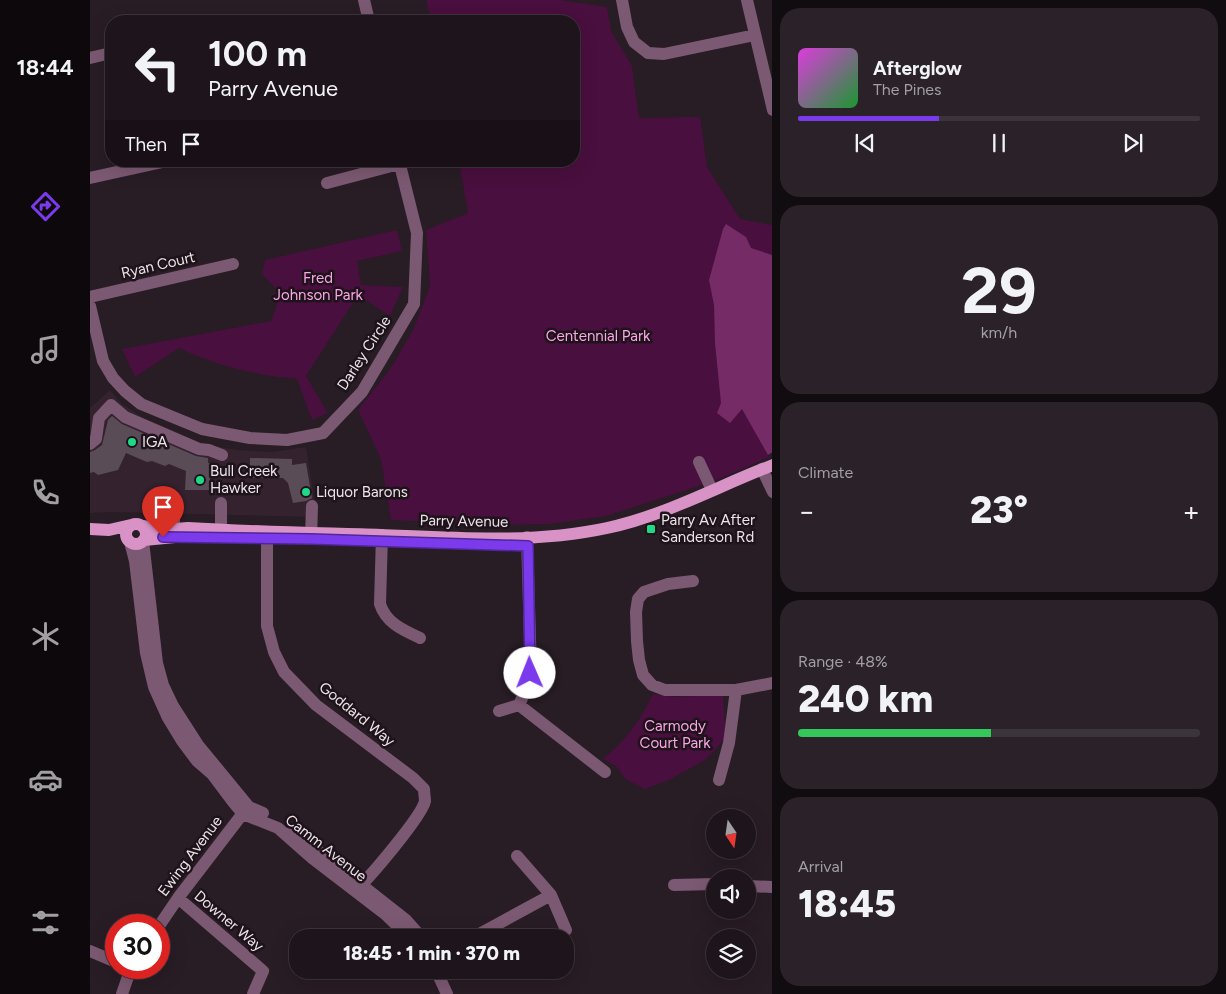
<!DOCTYPE html>
<meta charset="utf-8">
<style>
:root{--surface:#1e151c;--page:#2b2229;--text:#f1f3f6;--muted:#a19fa3;--line:#3c343b;--accent:#7c3aed}
body{margin:0;font-family:Figtree,sans-serif;background:var(--page);color:var(--text);height:100vh;display:flex;flex-direction:column;font-size:19px;white-space:nowrap}
*{box-sizing:border-box;margin:0}
p{font-size:16px;color:var(--muted)}
.icon{flex:none;width:28px;height:28px;fill:none;stroke:currentColor;stroke-width:2;stroke-linecap:round;stroke-linejoin:round}
.map{position:relative;flex:1;overflow:hidden}
.drawer{display:flex;flex-direction:column;gap:8px;padding:8px;background:#100c0f;width:454px}
.drawer>*{flex:none}
.banner{position:absolute;left:15px;top:15px;width:475px;height:152px;border-radius:20px;box-shadow:0 5px 20px #0002,0 0 0 1px var(--line);background:#1e151c;color:var(--text);overflow:hidden}
.needle{width:32px;rotate:167deg}
.tools{position:absolute;left:616px;top:809px;display:grid;gap:10px}
.tools a{display:grid;place-items:center;width:50px;height:50px;border-radius:50%;background:var(--surface);box-shadow:0 5px 20px #0002,0 0 0 1px var(--line);font-size:25px}
.speed{position:absolute;left:15px;top:914px;display:flex;gap:10px;font-size:25px;font-weight:700;text-align:center}
.speed>*{display:grid;place-content:center;width:65px;height:65px;border-radius:50%;background:var(--surface);box-shadow:0 5px 20px #0002,0 0 0 1px var(--line);line-height:1}
.speed .limit{border:8px solid #d22;background:#fff;color:#111}
.pin{position:absolute;display:grid;place-items:center;width:42px;height:42px;color:#fff;margin:-51px -21px;border-radius:50% 50% 50% 0;rotate:-45deg;box-shadow:0 0 5px #0007}
.pin .icon{rotate:45deg}
.me{position:absolute;width:55px;margin:-28px;rotate:359deg;stroke-linejoin:round;filter:drop-shadow(0 0 4px #0008)}
.turn{display:flex;align-items:center;gap:18px;height:105px;padding:0 20px;font-size:22px}
.turn .icon{width:65px;height:65px;stroke-width:2.5}
.turn b{display:block;font-size:35px;line-height:42px}
.then{display:flex;align-items:center;height:48px;padding:0 20px;background:#0003;gap:10px;font-size:19px}
.big{font-size:38px;font-weight:800;line-height:1.1}
.drawer .card{flex:1;display:flex;flex-direction:column;justify-content:center;gap:8px;min-width:0;padding:0 18px;border-radius:20px;background:var(--page)}
.drawer .dial{align-items:center;gap:0}
.dial b{font-size:65px;line-height:1}
.song{display:flex;align-items:center;gap:15px}
.cover{width:60px;height:60px;border-radius:8px;background:linear-gradient(135deg,hsl(300 70% 55%),hsl(130 70% 35%))}
.played{height:5px;border-radius:2px;background:linear-gradient(90deg,var(--accent) 35%,var(--line) 35%)}
.keys{display:flex;justify-content:space-around;direction:ltr}
.heat{display:flex;justify-content:space-between;align-items:center;font-size:28px;direction:ltr}
.charge{height:8px;border-radius:4px;background:linear-gradient(90deg,#34c759 48%,var(--line) 0)}
.trip{position:absolute;left:199px;top:929px;width:285px;height:50px;border-radius:20px;background:var(--surface);box-shadow:0 5px 20px #0002,0 0 0 1px var(--line);font-weight:800;line-height:50px;text-align:center}
main{display:flex;flex:1;min-height:0}
.tabs{display:flex;flex-direction:column;width:90px;justify-content:space-around;align-items:center;background:#0c080b;color:var(--muted)}
.tabs .icon{width:35px;height:35px}
.tabs .on{color:var(--accent)}
.tabs b{font-size:22px;color:var(--text)}
.map>svg:first-child{display:block}
.built{fill:#34222f}
.green{fill:#490f3e}
.forest{fill:#752b65}
.building{fill:#5a4c56}
.lines{fill:none;stroke-linecap:round;stroke-linejoin:round}
.minor{stroke:#7c5972;stroke-width:12}
.major{stroke:#d892c6;stroke-width:12}
.route-casing{stroke:#51269a;stroke-width:12}
.route{stroke:#7c3aed;stroke-width:9}
.poi-dot{fill:#21d887;stroke:#1e131b;stroke-width:2}
.labels{text-anchor:middle;dominant-baseline:central;stroke-width:5;stroke-linejoin:round;paint-order:stroke}
.street-label{font-size:15px;fill:#ece3e9;stroke:#1e131b}
.park-label{font-size:15px;fill:#fba6e5;stroke:#1e131b}
.poi-label{font-size:15px;fill:#ece3e9;stroke:#1e131b;text-anchor:start}
</style>
<main>
<nav class="tabs">
<b>18:44</b>
<svg class="icon on" aria-label="directions" viewBox="0 0 24 24"><path d="M12 3l9 9-9 9-9-9zM9 14v-3h6M13 9l2 2-2 2"/></svg>
<svg class="icon" aria-label="music" viewBox="0 0 24 24"><path d="M9 18V5l10-2v13"/><circle cx="6" cy="18" r="3"/><circle cx="16" cy="16" r="3"/></svg>
<svg class="icon" aria-label="phone" viewBox="0 0 24 24"><path d="M5 4h4l2 5-3 2q2 4 5 5l2-3 5 2v4C11 20 4 13 5 4z"/></svg>
<svg class="icon" aria-label="climate" viewBox="0 0 24 24"><path d="M12 3v18M4 7l16 10M4 17L20 7"/></svg>
<svg class="icon" aria-label="car" viewBox="0 0 24 24"><path d="M5 17H2v-5l4-1 3-4h7l3 4 3 1v5h-3M9 17h6M6 11h13"/><circle cx="7" cy="17" r="2"/><circle cx="17" cy="17" r="2"/></svg>
<svg class="icon" aria-label="filters" viewBox="0 0 24 24"><path d="M4 7h16M4 17h16"/><circle cx="9" cy="7" r="2"/><circle cx="15" cy="17" r="2"/></svg>
</nav>
<div class="map">
<svg width="683" height="994" viewBox="0 0 683 994">
<rect width="100%" height="100%" fill="#281c25"/>
<path class="built" d="M20 390 32 404 52 417 117 445 147 450 182 452 216 447 227 517 23 512 0 513V408Z"/>
<path class="green" d="M336 0H469L517 7 521 31 542 66 549 118 610 117 617 167 650 219 682 225V453L678 455 679 457 624 481 516 516 459 524 412 525 301 520 291 459 268 410 301 368 324 328 340 286 336 230 378 213 369 161H484V21H341Z
M307 230 312 251 267 261 271 285 313 287 300 316 268 295 216 376 238 413 222 420 207 379C172 377 120 364 89 348L45 377 32 349 181 321 191 294 172 274 175 260Z
M563 694 584 697 633 695 636 738 615 760 581 779 555 789 535 779 527 767 513 759C537 739 549 722 563 694Z"/>
<path class="forest" d="M636 224 656 237 661 248 682 255 683 452 678 455 652 409 640 423 627 413 631 403 625 343 624 305 619 280 633 229Z"/>
<path class="building" d="M22 416 32 424 106 456 118 458V463H120V490H95L96 471 79 464 75 466 62 461 57 462 36 453 28 470 8 475 4 472 0 473V452L5 450 12 445 18 420Z
M160 458 202 459V465L216 463 222 498 216 501 203 503 198 483 193 478H160Z"/>
<g class="lines">
<path class="minor" d="M274 0 279 21
M532 0 537 27 544 42 558 53 574 54 665 35
M657 0 683 110
M0 58 21 53
M0 178 77 161
M237 183 309 164
M0 297 143 264
M0 306 13 361 23 378 35 391 51 404 112 429 160 438 197 440 233 433 272 392 324 304 327 233 309 161
M0 444 6 439 9 418 21 405 35 417 109 449 119 450 132 455
M609 462 622 490
M672 469 683 492
M84 502V529
M177 532V626L184 652 194 672 226 705 323 778 334 789C334 793 335 798 335 801 332 816 280 877 267 889
M292 535 290 604C296 623 313 630 330 638
M131 537V503
M221 539 222 506
M53 541 67 663 73 685 83 706 108 745 159 807 173 813
M40 542 45 561 56 653 64 687 78 718 92 741 107 761 122 774 143 802 153 814 188 828 222 858 295 914 320 938
M603 581 578 584 554 592 548 599 546 612 547 641 549 660 553 675 562 685 575 690H646L683 683
M429 705 515 772
M409 711 429 705 438 685 441 673 437 537
M629 780 639 743 646 690
M203 831 316 920 332 938
M427 856 461 895 476 930
M584 885 625 884
M658 886 683 887
M88 898 173 971 163 994
M69 926 88 898 157 808
M382 938 461 895
M0 951 26 962
M346 970 357 994
M32 994 41 968"/>
<path class="major" d="M36 534a10 10 0 1 1 20 0a10 10 0 1 1-20 0Z
M54 526 72 530 98 528C162 532 227 533 291 535 365 538 443 544 517 528 574 516 628 486 683 465
M0 529 19 530 41 525
M54 540 85 537"/>
</g>
<g class="lines">
<defs>
<path id="route" d="M73 537 221 539 438 546 440 673"/>
</defs>
<use href="#route" class="route-casing"/>
<use href="#route" class="route"/>
</g>
<g class="poi-dot">
<circle cx="42" cy="442" r="5"/>
<circle cx="110" cy="480" r="5"/>
<circle cx="216" cy="492" r="5"/>
<rect x="556" y="524" width="10" height="10" rx="2.5"/>
</g>
<g class="labels">
<g class="street-label">
<text transform="translate(68 265) rotate(-13)">Ryan Court</text>
<text transform="translate(274 353) rotate(-57)">Darley Circle</text>
<text transform="translate(374 521) rotate(1)">Parry Avenue</text>
<text transform="translate(267 714) rotate(39)">Goddard Way</text>
<text transform="translate(236 848) rotate(38)">Camm Avenue</text>
<text transform="translate(100 856) rotate(-53)">Ewing Avenue</text>
<text transform="translate(139 921) rotate(40)">Downer Way</text>
</g>
<g class="park-label">
<text x="228" y="278">Fred<tspan x="228" dy="17">Johnson Park</tspan></text>
<text x="508" y="336">Centennial Park</text>
<text x="585" y="726">Carmody<tspan x="585" dy="17">Court Park</tspan></text>
</g>
<g class="poi-label">
<text x="52" y="442">IGA</text>
<text x="120" y="471">Bull Creek<tspan x="120" dy="17">Hawker</tspan></text>
<text x="226" y="492">Liquor Barons</text>
<text x="571" y="520">Parry Av After<tspan x="571" dy="17">Sanderson Rd</tspan></text>
</g>
</g>
</svg>
<div class="tools">
<a><svg class="needle" viewBox="-14 -14 28 28"><path d="M0-13l5 13h-10z" fill="#e53935"/><path d="M0 13l5-13h-10z" fill="#a19fa3"/></svg></a>
<a><svg class="icon" aria-label="sound" viewBox="0 0 24 24"><path d="M4 9h4l5-4v14l-5-4H4zM17 9q2 3 0 6"/></svg></a>
<a><svg class="icon" aria-label="layers" viewBox="0 0 24 24"><path d="M12 4l9 5-9 5-9-5zM3 14l9 5 9-5"/></svg></a>
</div>
<div class="speed"><div class="limit">30</div></div>
<div class="pin" style="left:73px;top:537px;background:#d93025"><svg class="icon" aria-label="arrive" viewBox="0 0 24 24"><path d="M6 21V4h12l-3 4 3 4H6"/></svg></div>
<svg class="me" style="left:440px;top:673px" viewBox="-20 -20 40 40"><circle r="19" fill="#fff"/><path d="M0-13L10 11 0 6-10 11z" fill="#7c3aed"/></svg>
<div class="trip">18:45 · 1 min · 370 m</div>
<div class="banner">
<div class="turn"><svg class="icon" aria-label="left" viewBox="0 0 24 24"><path d="M17 20v-9H6M10 6l-5 5 5 5"/></svg><div><b>100 m</b>Parry Avenue</div></div>
<div class="then">Then<svg class="icon" aria-label="arrive" viewBox="0 0 24 24"><path d="M6 21V4h12l-3 4 3 4H6"/></svg></div>
</div>
</div>
<section class="drawer">
<div class="card">
<div class="song"><i class="cover"></i><div><b>Afterglow</b><p>The Pines</p></div></div>
<div class="played"></div>
<div class="keys"><svg class="icon" aria-label="previous" viewBox="0 0 24 24"><path d="M18 5L8 12l10 7zM5 5v14"/></svg><svg class="icon" aria-label="pause" viewBox="0 0 24 24"><path d="M8 5v14M16 5v14"/></svg><svg class="icon" aria-label="next" viewBox="0 0 24 24"><path d="M6 5l10 7-10 7zM19 5v14"/></svg></div>
</div>
<div class="card dial"><b>29</b><p>km/h</p></div>
<div class="card"><p>Climate</p>
<div class="heat"><a>−</a><b class="big">23°</b><a>+</a></div>
</div>
<div class="card"><p>Range · 48%</p><b class="big">240 km</b><div class="charge"></div></div>
<div class="card"><p>Arrival</p><b class="big">18:45</b></div>
</section>
</main>
